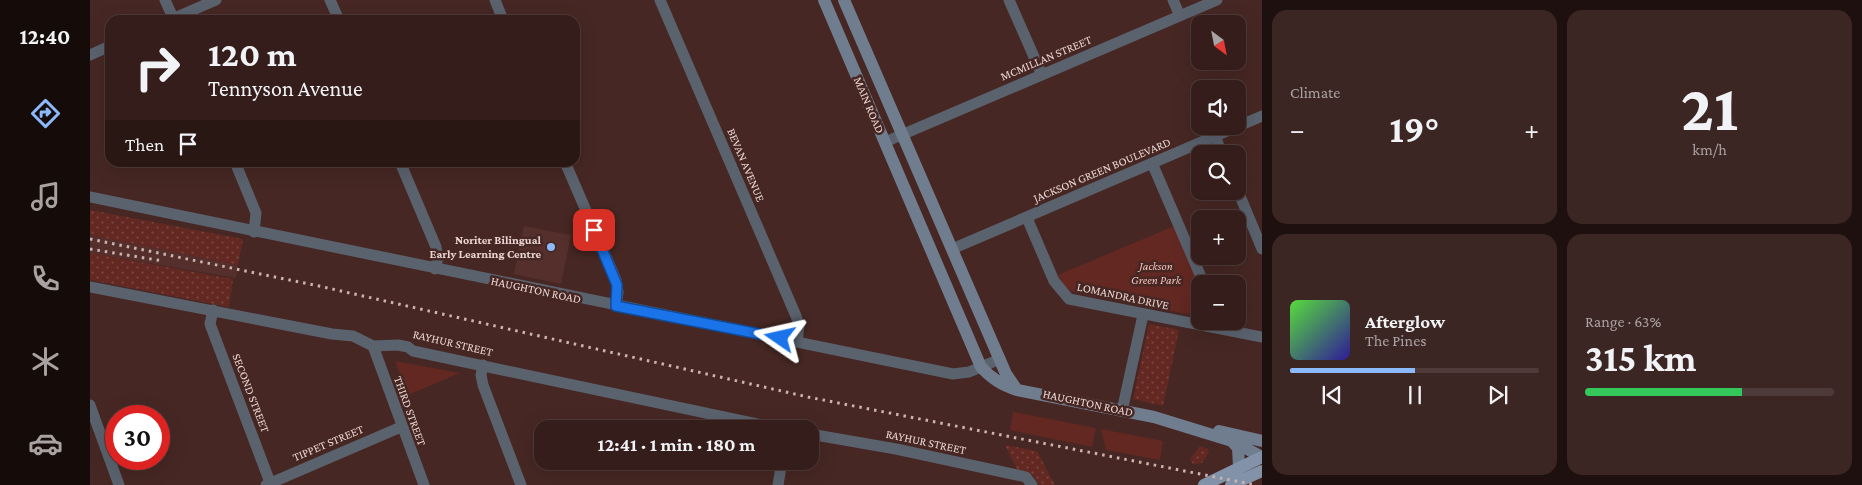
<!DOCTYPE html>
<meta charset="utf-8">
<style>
:root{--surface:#341d1a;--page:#3c2623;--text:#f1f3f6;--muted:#a9a2a2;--line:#4e3b39;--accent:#8bb9fc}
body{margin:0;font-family:"Crimson Pro",serif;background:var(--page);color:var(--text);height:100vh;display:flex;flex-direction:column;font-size:19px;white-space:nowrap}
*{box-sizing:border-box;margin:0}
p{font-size:16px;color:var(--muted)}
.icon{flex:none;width:28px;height:28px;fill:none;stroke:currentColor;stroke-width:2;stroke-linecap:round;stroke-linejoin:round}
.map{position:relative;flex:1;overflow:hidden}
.drawer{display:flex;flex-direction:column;gap:10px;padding:10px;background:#1d100e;width:600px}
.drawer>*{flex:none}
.hud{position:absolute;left:15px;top:15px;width:475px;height:152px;border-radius:15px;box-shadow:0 5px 20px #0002,0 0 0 1px var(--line);background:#341d1a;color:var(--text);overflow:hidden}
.needle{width:32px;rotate:148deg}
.buttons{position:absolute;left:1101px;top:15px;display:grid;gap:10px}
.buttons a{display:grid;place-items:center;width:55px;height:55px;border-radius:10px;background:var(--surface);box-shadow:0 5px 20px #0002,0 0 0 1px var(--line);font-size:25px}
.speed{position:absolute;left:15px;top:405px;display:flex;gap:10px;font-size:25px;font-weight:700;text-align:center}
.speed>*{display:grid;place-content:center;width:65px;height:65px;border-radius:50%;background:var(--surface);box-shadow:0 5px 20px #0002,0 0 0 1px var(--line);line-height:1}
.speed .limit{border:8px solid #d22;background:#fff;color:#111}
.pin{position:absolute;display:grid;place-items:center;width:42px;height:42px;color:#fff;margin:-21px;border-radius:10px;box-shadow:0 2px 8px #0006}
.me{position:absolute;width:55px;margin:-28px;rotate:281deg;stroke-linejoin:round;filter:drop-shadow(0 0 4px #0008)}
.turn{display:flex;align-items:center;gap:18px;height:105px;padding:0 20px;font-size:22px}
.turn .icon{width:65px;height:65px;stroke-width:2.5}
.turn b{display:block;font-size:35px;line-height:42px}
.then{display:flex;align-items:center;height:48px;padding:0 20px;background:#0003;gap:10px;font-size:19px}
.big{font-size:38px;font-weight:700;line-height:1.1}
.drawer .tile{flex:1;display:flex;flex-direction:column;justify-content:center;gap:8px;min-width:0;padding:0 18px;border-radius:15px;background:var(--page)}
.drawer .dial{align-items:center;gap:0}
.dial b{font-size:65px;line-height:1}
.song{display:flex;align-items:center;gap:15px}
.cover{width:60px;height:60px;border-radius:8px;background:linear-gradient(135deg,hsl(110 70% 55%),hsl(250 70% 35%))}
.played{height:5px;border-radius:2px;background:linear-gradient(90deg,var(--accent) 50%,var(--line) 50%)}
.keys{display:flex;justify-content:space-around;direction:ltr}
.heat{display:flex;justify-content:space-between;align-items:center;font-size:28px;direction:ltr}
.charge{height:8px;border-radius:4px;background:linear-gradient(90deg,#34c759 63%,var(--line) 0)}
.drawer .tiles{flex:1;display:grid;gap:10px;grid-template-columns:repeat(2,1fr)}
.trip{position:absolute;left:444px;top:420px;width:285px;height:50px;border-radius:15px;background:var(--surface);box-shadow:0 5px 20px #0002,0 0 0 1px var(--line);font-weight:700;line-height:50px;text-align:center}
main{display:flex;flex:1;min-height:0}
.menu{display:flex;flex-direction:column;width:90px;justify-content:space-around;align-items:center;background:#150c0a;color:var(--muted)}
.menu .icon{width:35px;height:35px}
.menu .current{color:var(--accent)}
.menu b{font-size:22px;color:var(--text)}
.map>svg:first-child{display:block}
.built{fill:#552f2b}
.grass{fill:url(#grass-dots)}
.park{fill:#632822}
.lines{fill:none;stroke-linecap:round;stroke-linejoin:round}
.minor{stroke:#5a626e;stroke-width:11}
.secondary{stroke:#707d8f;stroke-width:12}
.primary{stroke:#8192a9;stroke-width:12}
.rail{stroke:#cbb4b1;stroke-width:3;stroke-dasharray:2.5 5;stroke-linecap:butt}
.route-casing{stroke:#114b97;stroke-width:12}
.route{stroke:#1a73e8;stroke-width:9}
.poi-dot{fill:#8bb9fc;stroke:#462723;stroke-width:2}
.labels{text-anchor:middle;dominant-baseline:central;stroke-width:5;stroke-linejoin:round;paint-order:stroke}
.street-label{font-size:12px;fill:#ead5d2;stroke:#462723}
.poi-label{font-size:12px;font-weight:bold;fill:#ead5d2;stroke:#462723;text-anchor:end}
.park-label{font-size:12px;font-style:italic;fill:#f3c2bc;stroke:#462723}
</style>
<main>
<nav class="menu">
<b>12:40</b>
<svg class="icon current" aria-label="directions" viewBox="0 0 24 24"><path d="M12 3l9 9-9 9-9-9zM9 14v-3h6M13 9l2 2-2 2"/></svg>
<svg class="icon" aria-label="music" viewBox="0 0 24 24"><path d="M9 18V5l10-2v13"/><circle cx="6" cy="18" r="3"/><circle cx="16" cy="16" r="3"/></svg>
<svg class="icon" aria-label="phone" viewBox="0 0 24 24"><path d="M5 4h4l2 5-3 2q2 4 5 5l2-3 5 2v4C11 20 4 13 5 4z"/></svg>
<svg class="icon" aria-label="climate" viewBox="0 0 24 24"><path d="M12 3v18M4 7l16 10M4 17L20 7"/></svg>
<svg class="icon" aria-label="car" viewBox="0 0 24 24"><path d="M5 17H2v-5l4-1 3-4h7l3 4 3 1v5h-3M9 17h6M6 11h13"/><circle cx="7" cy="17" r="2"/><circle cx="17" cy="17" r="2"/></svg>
</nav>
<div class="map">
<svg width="1172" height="485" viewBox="0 0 1172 485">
<defs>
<pattern id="grass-dots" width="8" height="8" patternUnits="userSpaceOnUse" patternTransform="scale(1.25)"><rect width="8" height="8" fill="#632822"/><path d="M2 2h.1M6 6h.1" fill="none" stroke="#7a4641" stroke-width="1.8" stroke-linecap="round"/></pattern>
</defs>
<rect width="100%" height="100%" fill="#462723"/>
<path class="built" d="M434 226 481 235 471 284 424 274Z
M0 235 148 265 146 278 0 253Z"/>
<path class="grass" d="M0 210 153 239 148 265 0 235Z
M0 253 143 279 139 307 0 280Z
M1059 324 1089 330 1073 406 1043 399Z
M915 445 947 451 965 485H949L942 474 927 469Z
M1110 446 1118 449 1119 452 1112 463 1103 464 1100 459Z"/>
<path class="park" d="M1084 226 1110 288C1110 301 1108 308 1097 314L990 294C978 291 973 287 968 275Z
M305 361 370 373 318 395Z
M923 412 1006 428 1002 447 920 430Z
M1011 429 1073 441 1070 460 1016 450Z"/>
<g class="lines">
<path class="minor" d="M75 0 84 20
M240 0 249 20
M405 0 413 20
M570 0 706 316 709 325 707 342
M919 0 952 75
M1083 0 1090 16
M80 20 126 0
M0 55 20 46
M1125 136 1132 154
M795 142 1127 0
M145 162 166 213 164 232
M310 162 346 247 348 258 345 269
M475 162 526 280 528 292 526 306
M1062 163 1114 284
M1148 191 1172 249
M0 197 863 374 879 372 910 359
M937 218 964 281 979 299 1172 337
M862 249 1172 116
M0 287 242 334 263 336 283 346 308 345 318 347 323 351 691 429
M123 310 120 324 181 485
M283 346 334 485
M393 365 391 375 393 385 431 485
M0 405 29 485
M1032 411 1053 315
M720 434 806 449 927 475 936 477 942 485
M176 485 311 427
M688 485 692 461"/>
<path class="secondary" d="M734 0 891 367C902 379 912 385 927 390L1064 417 1142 441 1172 457
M754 0 916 374 927 390
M1129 431 1172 441
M1142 441 1148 448 1149 467"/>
<path class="primary" d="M1114 485 1172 457
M1141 485 1172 471"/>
<path class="rail" d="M0 239 229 286 718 397 1166 485
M0 249 73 261"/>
</g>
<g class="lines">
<defs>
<path id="route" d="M504 230 527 285 526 306 690 338"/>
</defs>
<use href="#route" class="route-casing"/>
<use href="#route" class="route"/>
</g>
<circle class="poi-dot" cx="461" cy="247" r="5"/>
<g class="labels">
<g class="street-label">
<text transform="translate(956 58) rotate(-23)">MCMILLAN STREET</text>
<text transform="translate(779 105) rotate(67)">MAIN ROAD</text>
<text transform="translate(656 165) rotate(67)">BEVAN AVENUE</text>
<text transform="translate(1012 170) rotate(-23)">JACKSON GREEN BOULEVARD</text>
<text transform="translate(446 290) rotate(12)">HAUGHTON ROAD</text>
<text transform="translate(1033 296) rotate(12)">LOMANDRA DRIVE</text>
<text transform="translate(363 343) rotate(13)">RAYHUR STREET</text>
<text transform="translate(161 393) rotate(69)">SECOND STREET</text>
<text transform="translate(998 403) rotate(12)">HAUGHTON ROAD</text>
<text transform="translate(320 411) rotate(70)">THIRD STREET</text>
<text transform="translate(836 442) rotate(12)">RAYHUR STREET</text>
<text transform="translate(238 443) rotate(-23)">TIPPET STREET</text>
</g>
<g class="poi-label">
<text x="451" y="240">Noriter Bilingual<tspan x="451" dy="14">Early Learning Centre</tspan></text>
</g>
<g class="park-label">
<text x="1066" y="266">Jackson<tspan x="1066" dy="14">Green Park</tspan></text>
</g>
</g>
</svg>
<div class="buttons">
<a><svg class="needle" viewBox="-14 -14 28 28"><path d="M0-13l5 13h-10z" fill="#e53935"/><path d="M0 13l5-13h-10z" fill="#a9a2a2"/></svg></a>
<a><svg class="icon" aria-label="sound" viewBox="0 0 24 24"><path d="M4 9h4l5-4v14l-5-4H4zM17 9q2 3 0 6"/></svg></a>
<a><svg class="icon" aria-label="search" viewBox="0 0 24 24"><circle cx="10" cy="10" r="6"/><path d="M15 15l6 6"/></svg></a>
<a>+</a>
<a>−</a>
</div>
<div class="speed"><div class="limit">30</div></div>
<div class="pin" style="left:504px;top:230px;background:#d93025"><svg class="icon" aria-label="arrive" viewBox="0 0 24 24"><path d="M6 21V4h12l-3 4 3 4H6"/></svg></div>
<svg class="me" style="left:690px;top:338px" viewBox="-20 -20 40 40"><path d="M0-17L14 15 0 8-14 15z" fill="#1a73e8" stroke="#fff" stroke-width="4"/></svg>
<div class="trip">12:41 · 1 min · 180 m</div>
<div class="hud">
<div class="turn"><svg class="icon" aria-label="right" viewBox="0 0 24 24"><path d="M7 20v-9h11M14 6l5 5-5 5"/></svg><div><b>120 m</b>Tennyson Avenue</div></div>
<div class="then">Then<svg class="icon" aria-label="arrive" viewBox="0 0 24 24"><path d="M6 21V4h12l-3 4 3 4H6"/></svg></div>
</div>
</div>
<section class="drawer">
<div class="tiles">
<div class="tile"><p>Climate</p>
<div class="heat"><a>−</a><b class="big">19°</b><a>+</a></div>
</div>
<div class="tile dial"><b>21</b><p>km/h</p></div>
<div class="tile">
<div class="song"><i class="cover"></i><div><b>Afterglow</b><p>The Pines</p></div></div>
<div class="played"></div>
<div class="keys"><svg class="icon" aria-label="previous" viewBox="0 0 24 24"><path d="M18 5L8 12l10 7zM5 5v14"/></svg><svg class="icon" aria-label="pause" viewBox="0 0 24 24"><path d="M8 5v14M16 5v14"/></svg><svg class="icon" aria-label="next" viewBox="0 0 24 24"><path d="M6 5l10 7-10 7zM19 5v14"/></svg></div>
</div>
<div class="tile"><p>Range · 63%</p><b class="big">315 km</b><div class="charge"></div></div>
</div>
</section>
</main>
